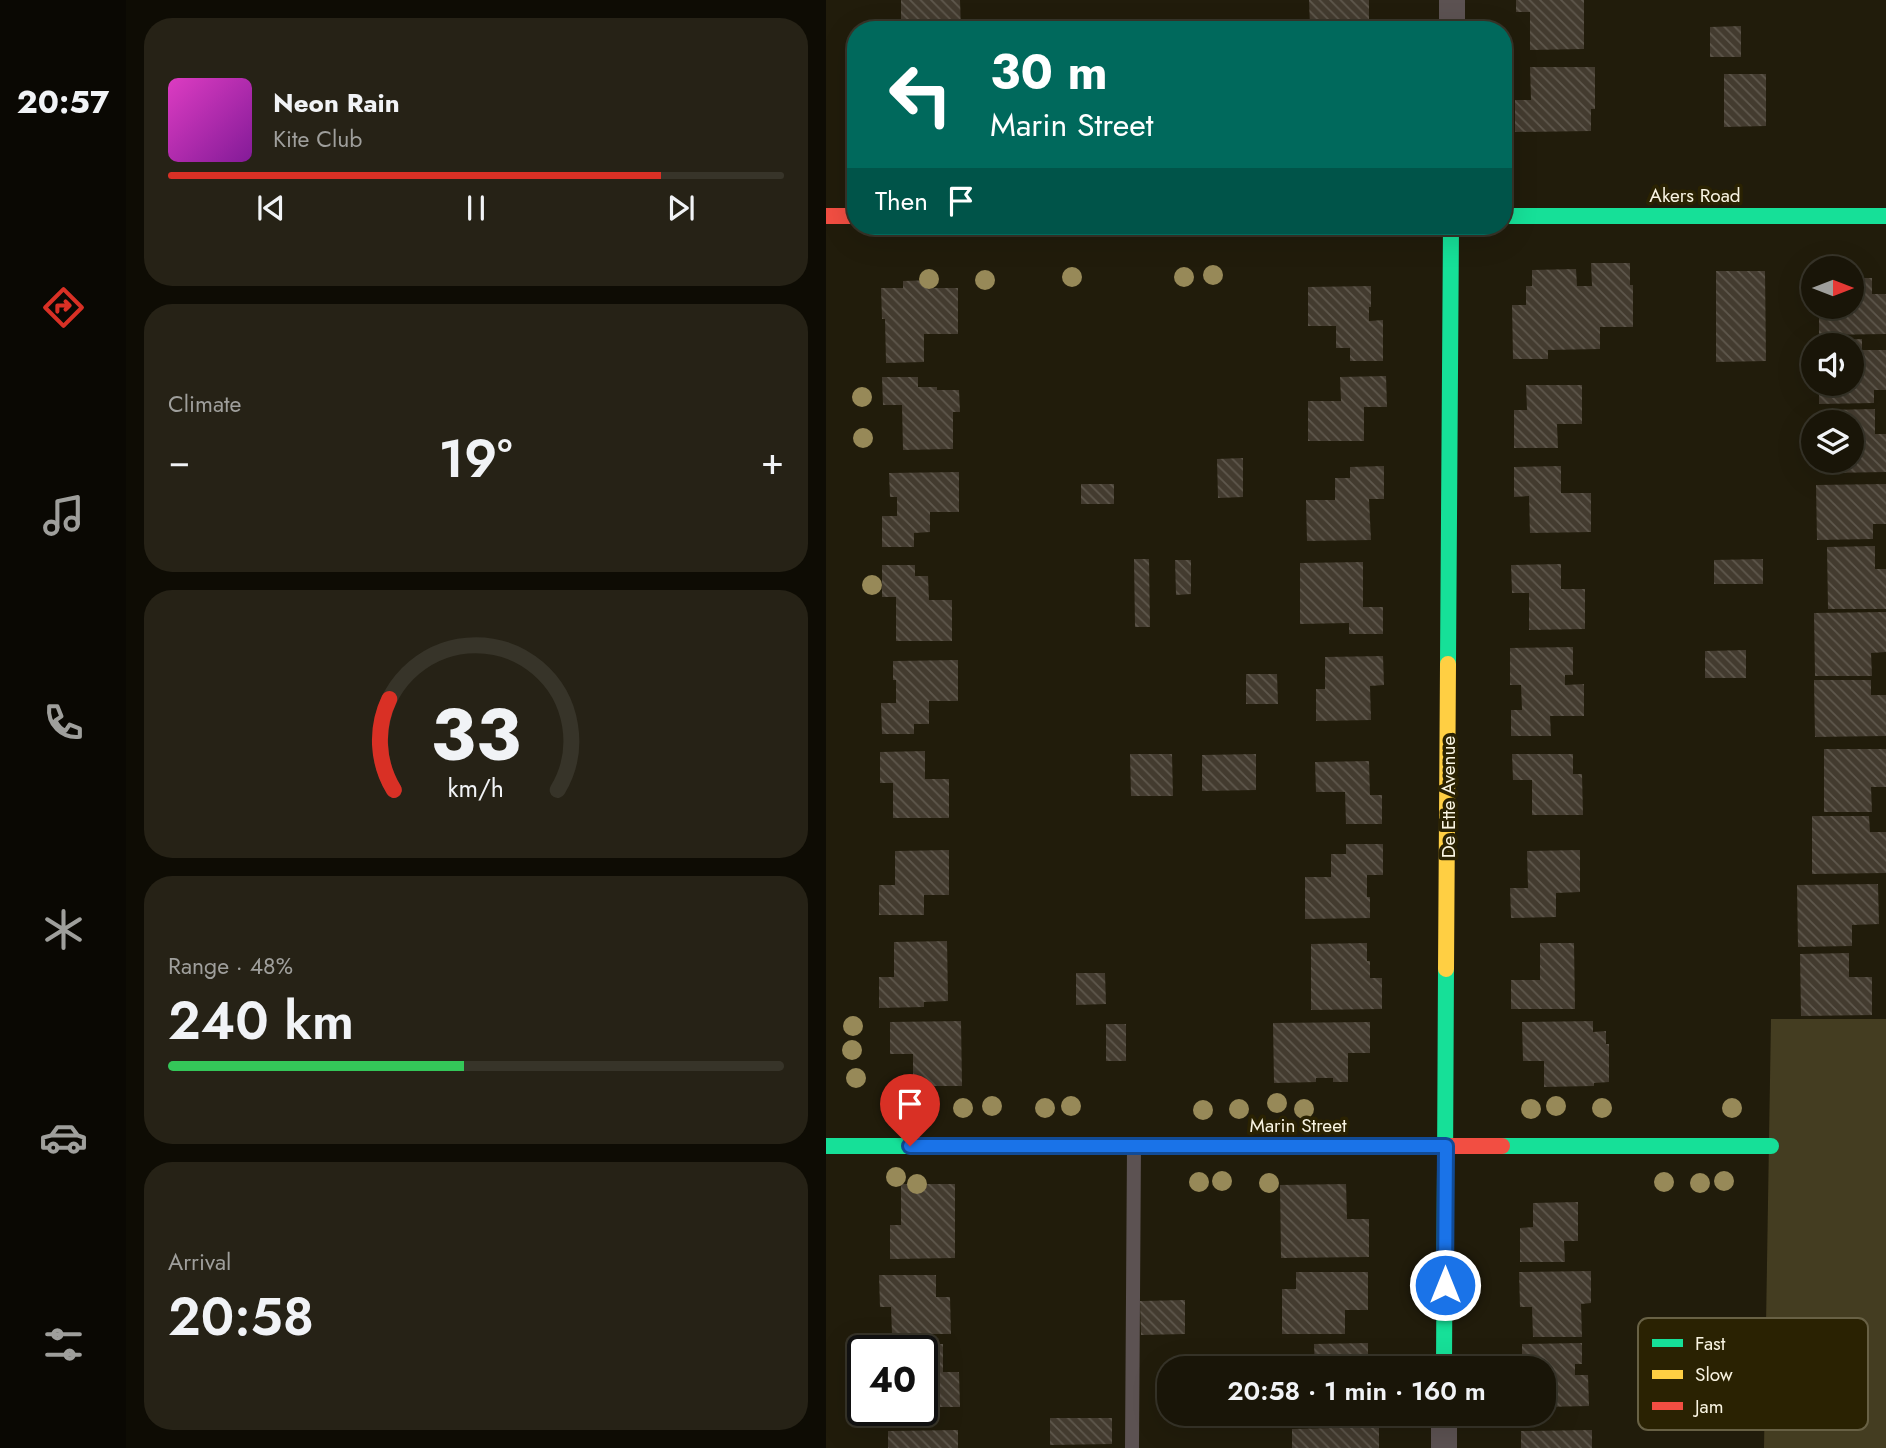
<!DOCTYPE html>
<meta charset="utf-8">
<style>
:root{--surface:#191508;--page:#262216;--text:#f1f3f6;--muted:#9f9f9c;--line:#373429;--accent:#d93025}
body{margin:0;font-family:Jost,sans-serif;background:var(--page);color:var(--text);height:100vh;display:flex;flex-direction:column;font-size:26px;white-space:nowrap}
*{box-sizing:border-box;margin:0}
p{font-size:23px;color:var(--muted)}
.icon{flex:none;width:38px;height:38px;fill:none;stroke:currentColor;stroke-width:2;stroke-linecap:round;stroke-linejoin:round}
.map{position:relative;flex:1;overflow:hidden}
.panel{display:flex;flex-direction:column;gap:18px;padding:18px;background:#0e0c04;width:700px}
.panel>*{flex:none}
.top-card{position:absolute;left:21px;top:21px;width:665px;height:214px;border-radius:28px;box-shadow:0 7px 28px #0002,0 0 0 2px var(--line);background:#00695c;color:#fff;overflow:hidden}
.needle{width:46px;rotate:90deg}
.tools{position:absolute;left:975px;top:256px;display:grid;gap:14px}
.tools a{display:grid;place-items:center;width:63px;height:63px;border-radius:50%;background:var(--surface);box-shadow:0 7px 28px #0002,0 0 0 2px var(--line);font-size:35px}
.speed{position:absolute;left:21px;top:1335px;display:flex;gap:14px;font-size:35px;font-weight:700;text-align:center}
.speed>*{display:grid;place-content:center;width:91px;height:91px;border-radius:50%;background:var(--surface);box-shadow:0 7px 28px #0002,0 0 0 2px var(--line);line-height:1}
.speed .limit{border:4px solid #111;border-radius:10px;background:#fff;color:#111}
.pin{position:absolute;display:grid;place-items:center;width:60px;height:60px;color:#fff;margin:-72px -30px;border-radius:50% 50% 50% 0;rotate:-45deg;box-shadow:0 0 7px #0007}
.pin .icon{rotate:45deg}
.me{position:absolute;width:77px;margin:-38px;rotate:0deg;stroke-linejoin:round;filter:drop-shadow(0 0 5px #0008)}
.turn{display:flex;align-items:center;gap:24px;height:147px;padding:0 28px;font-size:32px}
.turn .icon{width:91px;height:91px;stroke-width:2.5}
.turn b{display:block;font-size:49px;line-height:60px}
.then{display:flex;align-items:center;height:66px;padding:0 28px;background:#0003;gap:14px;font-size:26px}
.big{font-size:52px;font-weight:600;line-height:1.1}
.panel .card{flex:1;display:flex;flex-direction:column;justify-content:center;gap:10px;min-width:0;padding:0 24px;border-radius:28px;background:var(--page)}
.panel .dial{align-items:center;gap:0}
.dial svg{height:182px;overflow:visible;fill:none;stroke:var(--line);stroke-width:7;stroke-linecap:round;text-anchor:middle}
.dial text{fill:var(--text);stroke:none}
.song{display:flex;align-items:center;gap:21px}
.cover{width:84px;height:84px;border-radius:10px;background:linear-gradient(135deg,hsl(310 70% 55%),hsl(290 70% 35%))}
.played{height:7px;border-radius:4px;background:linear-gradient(90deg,var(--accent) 80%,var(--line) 80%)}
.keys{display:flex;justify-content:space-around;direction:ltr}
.heat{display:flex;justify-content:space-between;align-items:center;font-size:38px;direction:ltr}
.charge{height:10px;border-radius:5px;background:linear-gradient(90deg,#34c759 48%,var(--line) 0)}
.trip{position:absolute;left:331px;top:1356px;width:399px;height:70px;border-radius:28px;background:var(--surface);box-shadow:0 7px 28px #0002,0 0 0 2px var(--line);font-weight:600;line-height:70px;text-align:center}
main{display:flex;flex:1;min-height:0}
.tab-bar{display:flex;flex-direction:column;width:126px;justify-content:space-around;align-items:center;background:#0a0803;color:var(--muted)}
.tab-bar .icon{width:49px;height:49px}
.tab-bar .on{color:var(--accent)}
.tab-bar b{font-size:32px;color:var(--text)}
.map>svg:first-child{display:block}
.grass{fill:#443d21}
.building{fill:url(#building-back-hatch)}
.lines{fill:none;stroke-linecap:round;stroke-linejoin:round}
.lane{stroke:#5c5252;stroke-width:14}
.street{stroke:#5c5252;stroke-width:26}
.fast{stroke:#16e098;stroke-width:16}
.slow{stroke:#ffcf43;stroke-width:16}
.jam{stroke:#f24e42;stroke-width:16}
.tree{fill:#978958}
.route-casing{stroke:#114b97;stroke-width:18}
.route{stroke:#1a73e8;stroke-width:12}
.labels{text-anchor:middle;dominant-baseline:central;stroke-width:7;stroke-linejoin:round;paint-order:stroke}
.street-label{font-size:19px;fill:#f9f4e2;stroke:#2a2202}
.key{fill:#2a2202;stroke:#686145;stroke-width:2}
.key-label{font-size:19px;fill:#f9f4e2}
</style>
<main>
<nav class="tab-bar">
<b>20:57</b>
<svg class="icon on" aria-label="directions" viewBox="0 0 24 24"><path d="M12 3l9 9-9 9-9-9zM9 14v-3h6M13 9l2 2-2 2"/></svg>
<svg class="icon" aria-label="music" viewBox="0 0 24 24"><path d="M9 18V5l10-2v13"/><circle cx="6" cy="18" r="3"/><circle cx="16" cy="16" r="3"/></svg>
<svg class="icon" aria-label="phone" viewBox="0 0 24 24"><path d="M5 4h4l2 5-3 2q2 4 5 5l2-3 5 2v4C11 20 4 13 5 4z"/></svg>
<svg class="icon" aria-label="climate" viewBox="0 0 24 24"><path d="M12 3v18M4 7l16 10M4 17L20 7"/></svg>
<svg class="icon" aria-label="car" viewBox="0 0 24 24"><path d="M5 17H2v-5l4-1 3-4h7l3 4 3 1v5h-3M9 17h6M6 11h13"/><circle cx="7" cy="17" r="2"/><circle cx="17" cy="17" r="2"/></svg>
<svg class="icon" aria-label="filters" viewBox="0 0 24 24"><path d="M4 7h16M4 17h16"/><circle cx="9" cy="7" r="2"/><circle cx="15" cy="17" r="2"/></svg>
</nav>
<section class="panel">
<div class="card">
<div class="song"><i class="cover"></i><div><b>Neon Rain</b><p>Kite Club</p></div></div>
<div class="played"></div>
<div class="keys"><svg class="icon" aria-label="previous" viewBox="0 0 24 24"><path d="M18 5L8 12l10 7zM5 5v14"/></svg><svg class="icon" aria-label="pause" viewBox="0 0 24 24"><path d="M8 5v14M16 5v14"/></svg><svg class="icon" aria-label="next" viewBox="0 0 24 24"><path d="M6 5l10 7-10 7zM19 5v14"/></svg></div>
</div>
<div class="card"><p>Climate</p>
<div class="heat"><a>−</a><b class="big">19°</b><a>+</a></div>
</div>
<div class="card dial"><svg viewBox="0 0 100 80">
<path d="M14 69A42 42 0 1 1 86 69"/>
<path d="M14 69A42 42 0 0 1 12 29" stroke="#d93025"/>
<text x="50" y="56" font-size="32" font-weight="700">33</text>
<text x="50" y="72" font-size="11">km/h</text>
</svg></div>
<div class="card"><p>Range · 48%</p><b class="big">240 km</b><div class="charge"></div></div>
<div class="card"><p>Arrival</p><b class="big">20:58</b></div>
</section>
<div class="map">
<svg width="1060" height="1448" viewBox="0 0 1060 1448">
<defs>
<pattern id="building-back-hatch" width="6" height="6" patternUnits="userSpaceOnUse" patternTransform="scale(1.75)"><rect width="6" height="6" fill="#433b2f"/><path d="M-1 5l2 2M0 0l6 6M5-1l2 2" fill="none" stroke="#5f584d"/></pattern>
</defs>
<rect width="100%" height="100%" fill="#211c0b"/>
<path class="grass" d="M945 1019H1060V1448H938Z"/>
<path class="building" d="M75 0H134L135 29 58 30V24H75Z
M483 0H543V24H561V30L484 28Z
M690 0H758V49L704 50V12H690Z
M915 26V57H884V27Z
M704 67H769V109H765V131L689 132V100H705Z
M898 74H940V126L898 127Z
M765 263H804V285H807V327H774V349L722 350V359H687L686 305H700V286H706V270L750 269 751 286H766Z
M890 271H939L940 361 890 362Z
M1026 278H1046V294H1060V334L993 335V306H1026Z
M107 280V288H132V334H98V362L60 363 59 319H56L55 288H77V281Z
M545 286V307H543V321L557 320V361H524V348H510V326H482V287Z
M1036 339V350H1060V390H1048V403L993 404V383H1026V345H1013V340Z
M992 340H1005L1006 345H993Z
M560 376 561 407H538V441H482V401H515L514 377Z
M56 377H92V387H111V390H133L134 412H127V449L77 450 76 405H57Z
M700 385H756V424H731L732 448H688V410H701Z
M1049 409V434H1060V472L1002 473V460H1026V422H1001V410Z
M417 458V497L392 498 391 459Z
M558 466V499H543L545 540 481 541 480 500H509V478H524V467Z
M735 466V493H765V532L704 533 703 496 688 497V467Z
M133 472V512H104V532L88 533V547H56V516H71V497H64L63 473Z
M255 484H288V504H255Z
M1060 484V524H1047V539L991 540 990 485Z
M1049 546V569H1060V609H1002L1001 547Z
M308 559H323L324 627H309Z
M937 559V584H888V560Z
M349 560H365V594L350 595Z
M537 562V607H557V634H523V623L474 624V563Z
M735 564V589H759V629L703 630V593H686L685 565Z
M56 565H89V576H102L103 600H126V641H70V597H56Z
M1060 612V652L1045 653 1046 676H989L988 613Z
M747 647V675H739V685L758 684V716H724L725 736H685V710H696L695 685H684V648Z
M920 650V678H879V651Z
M557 656 558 685 544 686 545 720 490 721V689H499V657Z
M132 660V701H103V724H88V734H56L55 703H70V680H67V661Z
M420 674H451L452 704H420Z
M988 680H1045V695H1060V736L989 737Z
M998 749H1060V787H1045L1046 812H998Z
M99 751V779H123V818H67V783H54V752Z
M304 754H346L347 796H305Z
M430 754V790L376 791V755Z
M686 754H747V774H756L757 815H706V780H687Z
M543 761 544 795H556V824H520L519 792H490L489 762Z
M986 816H1043L1044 832H1060V873L986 874Z
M520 844H557V875H541V897H544V918L479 919V877H505V854H520Z
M123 850V895H98V915H53V885H69V851Z
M754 850V892L730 893V917L685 918 684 888H702L701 851Z
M1052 884 1053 924 1026 925V946L972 947 971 885Z
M121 941 122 1001 98 1002V1007L53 1008V977H68V942Z
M541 943V961H544V978H556V1009L485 1010V944Z
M714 943H748L749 1009H685V980H714Z
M1023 953V977H1046V1015L975 1016 974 954Z
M250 973H279L280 1004 250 1005Z
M135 1021 136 1086H87V1054H64V1022Z
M767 1021V1032L780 1031V1044H783V1082L768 1083V1086L718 1087V1061H697L696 1022Z
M544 1022V1053H522V1082H507V1078H490V1082L448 1083 447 1023Z
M280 1024H300V1061H280Z
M75 1184H129V1258L64 1259V1225H75Z
M520 1184 521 1219H543V1257L455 1258 454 1185Z
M752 1202V1241H738L739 1262H694V1228L707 1227V1203Z
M765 1271V1303L755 1304 756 1337H707L706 1307H694L693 1272Z
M470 1272H542V1310H519V1334H456V1289H470Z
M53 1275H110V1297H124L125 1334H66L65 1307H54Z
M359 1300V1334L315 1335 314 1301Z
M542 1343V1368H489L488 1344Z
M756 1343V1364H749V1375H762L763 1406 718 1407V1368H696V1344Z
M117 1344V1372H133L134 1407H96V1351H66V1345Z
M224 1418H286V1444L224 1445Z
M553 1427V1448H466V1429Z
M132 1430V1448H62V1431Z
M766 1430V1448H695V1431Z"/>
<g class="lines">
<path class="lane" d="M306 1448 308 1147"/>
<path class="street" d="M626 30V0
M618 1448V1414"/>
<path class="fast" d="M677 216H1060
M622 664 625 226
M0 1146H461
M676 1146H945
M618 1368 620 969"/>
<path class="slow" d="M620 969 622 664"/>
<path class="jam" d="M0 216H30
M461 1146H676"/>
</g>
<g class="tree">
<circle cx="387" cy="275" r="10"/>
<circle cx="246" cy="277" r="10"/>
<circle cx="358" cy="277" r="10"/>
<circle cx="103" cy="279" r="10"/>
<circle cx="159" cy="280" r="10"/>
<circle cx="36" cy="397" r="10"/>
<circle cx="37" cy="438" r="10"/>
<circle cx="46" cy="585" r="10"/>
<circle cx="27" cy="1026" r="10"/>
<circle cx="26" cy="1050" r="10"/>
<circle cx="30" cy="1078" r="10"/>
<circle cx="451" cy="1103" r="10"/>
<circle cx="166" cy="1106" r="10"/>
<circle cx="245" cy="1106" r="10"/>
<circle cx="730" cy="1106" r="10"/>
<circle cx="137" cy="1108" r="10"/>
<circle cx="219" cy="1108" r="10"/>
<circle cx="776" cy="1108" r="10"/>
<circle cx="906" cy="1108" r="10"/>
<circle cx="413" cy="1109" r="10"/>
<circle cx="478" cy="1109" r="10"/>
<circle cx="705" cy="1109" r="10"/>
<circle cx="377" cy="1110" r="10"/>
<circle cx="70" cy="1177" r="10"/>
<circle cx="396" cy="1181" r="10"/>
<circle cx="898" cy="1181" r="10"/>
<circle cx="373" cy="1182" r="10"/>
<circle cx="838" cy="1182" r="10"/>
<circle cx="443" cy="1183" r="10"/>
<circle cx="874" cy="1183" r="10"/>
<circle cx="91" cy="1184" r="10"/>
</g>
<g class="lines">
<defs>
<path id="route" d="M84 1146H620L619 1285"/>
</defs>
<use href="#route" class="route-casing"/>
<use href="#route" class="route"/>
</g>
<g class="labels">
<g class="street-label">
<text x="869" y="195">Akers Road</text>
<text transform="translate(622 797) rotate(-90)">De Ette Avenue</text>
<text x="472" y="1125">Marin Street</text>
</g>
</g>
<rect x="812" y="1318" width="230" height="112" rx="10" class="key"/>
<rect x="826" y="1339" width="31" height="8" fill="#16e098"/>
<rect x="826" y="1370" width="31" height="9" fill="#ffcf43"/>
<rect x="826" y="1402" width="31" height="8" fill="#f24e42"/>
<g class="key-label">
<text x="869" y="1350">Fast</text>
<text x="869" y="1381">Slow</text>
<text x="869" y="1413">Jam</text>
</g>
</svg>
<div class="tools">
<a><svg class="needle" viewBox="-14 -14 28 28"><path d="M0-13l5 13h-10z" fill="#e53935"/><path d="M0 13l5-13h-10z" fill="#9f9f9c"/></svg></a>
<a><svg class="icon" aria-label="sound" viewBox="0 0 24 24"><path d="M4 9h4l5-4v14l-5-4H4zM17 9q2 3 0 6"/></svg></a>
<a><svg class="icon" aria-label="layers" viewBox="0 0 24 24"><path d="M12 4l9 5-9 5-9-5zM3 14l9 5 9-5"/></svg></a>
</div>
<div class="speed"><div class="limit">40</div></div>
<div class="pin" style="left:84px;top:1146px;background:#d93025"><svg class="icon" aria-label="arrive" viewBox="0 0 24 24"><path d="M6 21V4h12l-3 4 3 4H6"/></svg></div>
<svg class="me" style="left:619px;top:1285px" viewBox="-20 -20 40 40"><circle r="17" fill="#1a73e8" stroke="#fff" stroke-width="3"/><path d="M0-11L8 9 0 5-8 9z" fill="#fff"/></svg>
<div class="trip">20:58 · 1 min · 160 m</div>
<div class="top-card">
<div class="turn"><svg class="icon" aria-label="left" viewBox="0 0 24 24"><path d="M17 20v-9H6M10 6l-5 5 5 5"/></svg><div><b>30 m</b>Marin Street</div></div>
<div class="then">Then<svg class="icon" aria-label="arrive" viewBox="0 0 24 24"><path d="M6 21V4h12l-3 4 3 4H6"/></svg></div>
</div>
</div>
</main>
